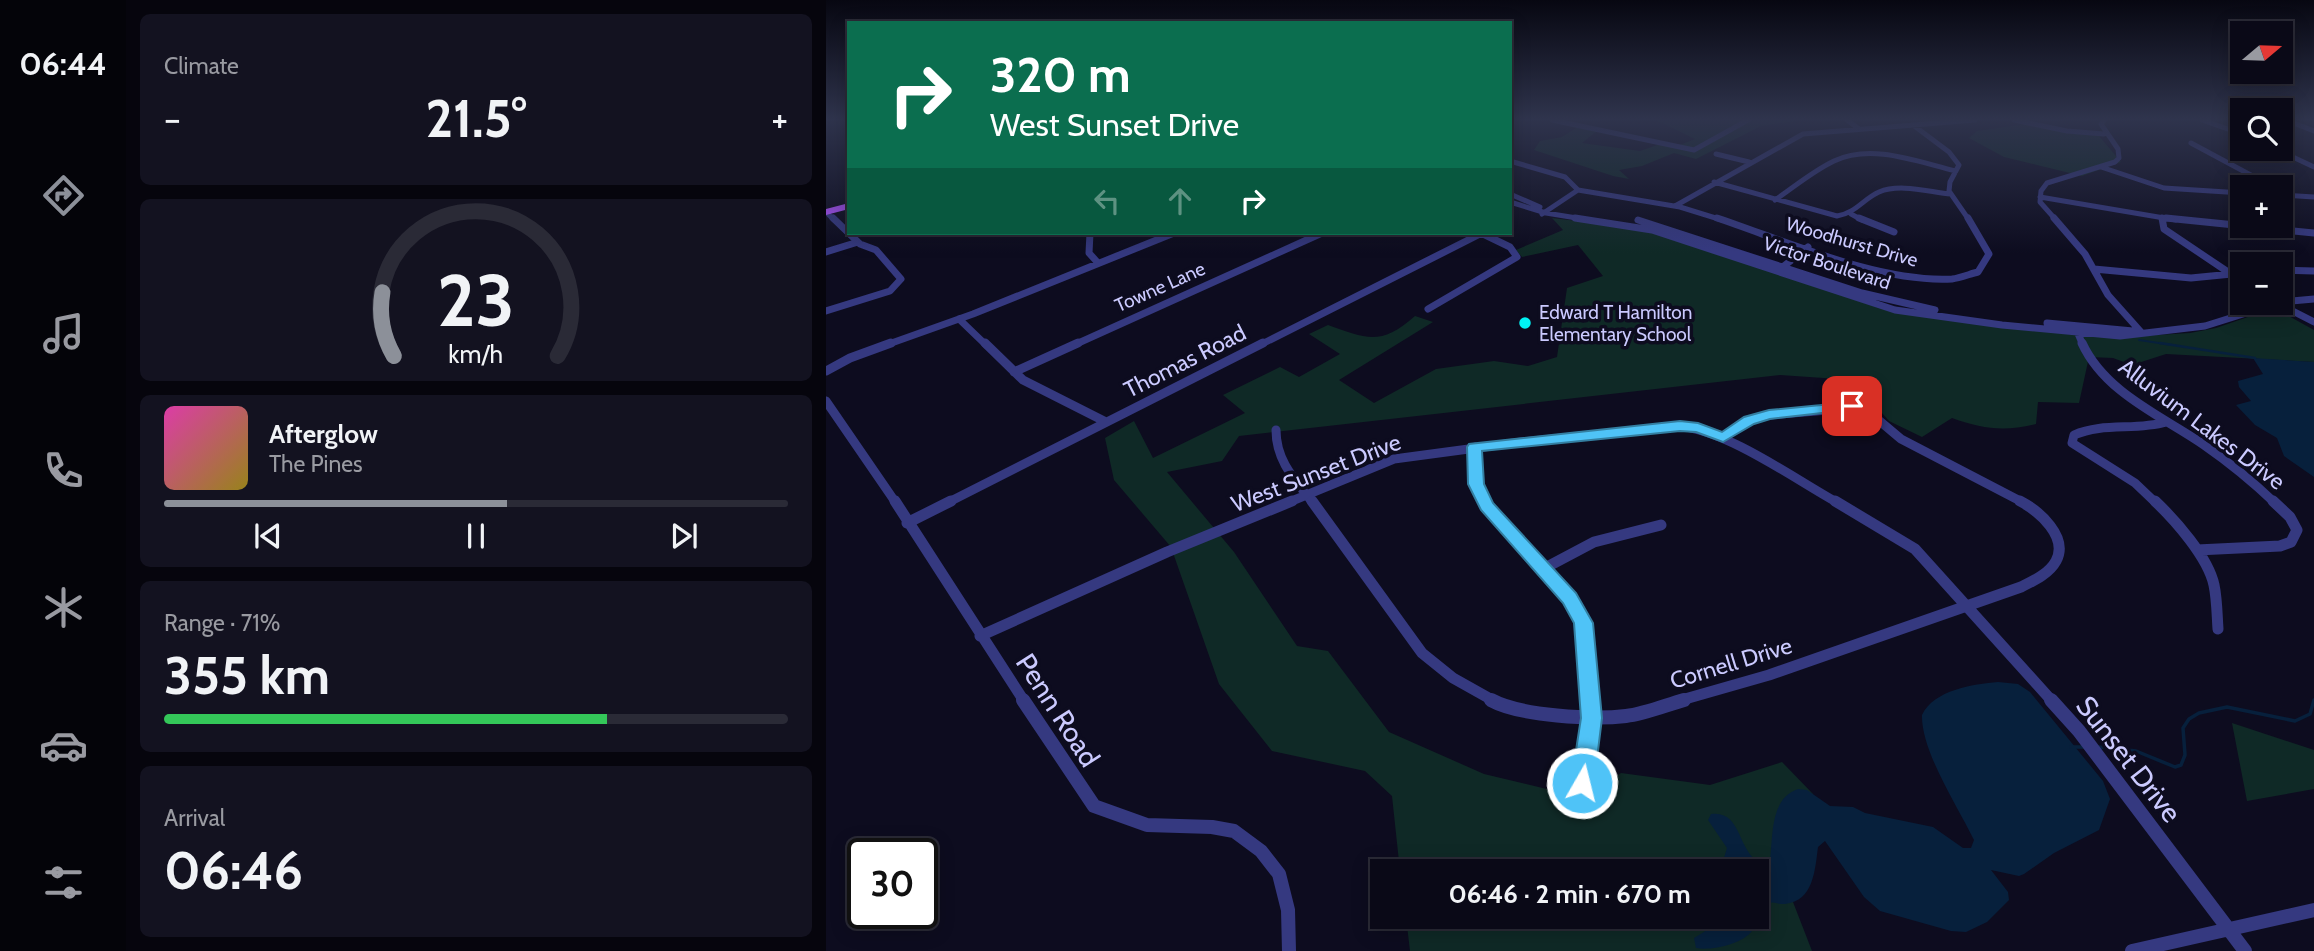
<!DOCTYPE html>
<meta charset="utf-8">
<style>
:root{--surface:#0a0917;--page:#131220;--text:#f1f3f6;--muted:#999aa1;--line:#2a2a36;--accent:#8c9099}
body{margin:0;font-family:Cabin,sans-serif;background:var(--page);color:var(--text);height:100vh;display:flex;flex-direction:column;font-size:26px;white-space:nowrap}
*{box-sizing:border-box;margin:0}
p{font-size:23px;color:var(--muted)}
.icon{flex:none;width:38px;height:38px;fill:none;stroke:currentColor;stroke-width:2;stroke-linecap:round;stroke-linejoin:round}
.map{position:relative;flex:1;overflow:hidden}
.details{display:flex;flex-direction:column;gap:14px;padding:14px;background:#06050d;width:700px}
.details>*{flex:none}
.guide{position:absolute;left:21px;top:21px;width:665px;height:214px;border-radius:0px;box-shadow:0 4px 18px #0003,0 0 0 2px var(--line);background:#0b6e4f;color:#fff;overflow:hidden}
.needle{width:46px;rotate:71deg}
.tools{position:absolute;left:1404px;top:21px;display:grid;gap:14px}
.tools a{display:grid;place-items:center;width:63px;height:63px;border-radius:0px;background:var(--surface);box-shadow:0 4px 18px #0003,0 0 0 2px var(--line);font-size:35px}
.speed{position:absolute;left:21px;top:838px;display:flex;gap:14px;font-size:35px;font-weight:700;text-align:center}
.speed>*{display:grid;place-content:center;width:91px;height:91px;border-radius:50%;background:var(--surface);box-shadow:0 4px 18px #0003,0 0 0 2px var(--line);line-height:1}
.speed .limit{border:4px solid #111;border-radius:10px;background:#fff;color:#111}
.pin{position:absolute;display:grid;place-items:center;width:60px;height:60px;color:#fff;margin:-30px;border-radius:14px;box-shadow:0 4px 10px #0006}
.me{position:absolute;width:77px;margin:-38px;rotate:8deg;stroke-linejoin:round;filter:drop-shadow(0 0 5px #0008)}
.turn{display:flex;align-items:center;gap:24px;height:147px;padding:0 28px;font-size:32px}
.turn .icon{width:91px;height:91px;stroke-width:2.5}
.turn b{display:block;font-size:49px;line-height:60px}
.lanes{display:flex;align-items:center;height:66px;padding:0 28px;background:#0003;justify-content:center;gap:35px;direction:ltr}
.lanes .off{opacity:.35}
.big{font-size:52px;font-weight:700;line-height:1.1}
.details .tile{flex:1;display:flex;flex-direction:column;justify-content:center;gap:10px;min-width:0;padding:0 24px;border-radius:10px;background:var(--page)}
.details .dial{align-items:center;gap:0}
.dial svg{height:182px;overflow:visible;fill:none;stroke:var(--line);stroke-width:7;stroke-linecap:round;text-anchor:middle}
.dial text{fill:var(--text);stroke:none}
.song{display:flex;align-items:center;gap:21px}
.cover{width:84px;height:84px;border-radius:10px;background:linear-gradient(135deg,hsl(320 70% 55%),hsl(50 70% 35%))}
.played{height:7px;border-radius:4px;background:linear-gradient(90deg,var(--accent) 55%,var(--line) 55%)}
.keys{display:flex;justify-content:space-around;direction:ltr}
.heat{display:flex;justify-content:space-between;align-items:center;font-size:38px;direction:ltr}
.charge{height:10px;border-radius:5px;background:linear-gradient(90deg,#34c759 71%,var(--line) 0)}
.trip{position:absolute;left:544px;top:859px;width:399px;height:70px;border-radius:0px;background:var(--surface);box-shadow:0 4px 18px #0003,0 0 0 2px var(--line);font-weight:700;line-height:70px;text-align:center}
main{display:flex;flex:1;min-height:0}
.menu{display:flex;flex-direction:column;width:126px;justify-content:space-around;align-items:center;background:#040409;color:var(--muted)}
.menu .icon{width:49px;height:49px}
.menu .current{color:var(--accent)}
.menu b{font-size:32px;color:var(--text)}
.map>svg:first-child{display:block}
.green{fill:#0f2926}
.water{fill:#07203c}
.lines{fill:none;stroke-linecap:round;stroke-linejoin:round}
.stream-far2{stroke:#07203c;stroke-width:2}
.stream-far1{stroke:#07203c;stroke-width:2.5}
.stream{stroke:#07203c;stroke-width:3.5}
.minor-far4{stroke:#353980;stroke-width:5}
.minor-far3{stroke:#353980;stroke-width:7}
.minor-far2{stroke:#353980;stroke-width:9}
.minor-far1{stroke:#353980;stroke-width:11}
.minor{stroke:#353980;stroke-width:14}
.primary{fill:#ae51ff;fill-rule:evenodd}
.route{fill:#4fc3f7;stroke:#337fa1;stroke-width:2}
.poi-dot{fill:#00f3f5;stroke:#0d0c1f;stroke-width:2.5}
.labels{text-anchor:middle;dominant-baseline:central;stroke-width:7;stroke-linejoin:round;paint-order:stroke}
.far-street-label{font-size:19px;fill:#cbcaff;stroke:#0d0c1f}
.far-poi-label{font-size:19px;fill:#cbcaff;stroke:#0d0c1f;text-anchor:start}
.street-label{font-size:23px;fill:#cbcaff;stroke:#0d0c1f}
.near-street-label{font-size:28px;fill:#cbcaff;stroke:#0d0c1f}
</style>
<main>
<nav class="menu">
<b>06:44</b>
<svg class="icon current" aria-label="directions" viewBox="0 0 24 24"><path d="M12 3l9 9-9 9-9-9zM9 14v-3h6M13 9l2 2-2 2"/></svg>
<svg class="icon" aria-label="music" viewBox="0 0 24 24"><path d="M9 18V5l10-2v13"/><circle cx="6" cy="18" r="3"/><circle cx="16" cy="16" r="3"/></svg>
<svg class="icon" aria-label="phone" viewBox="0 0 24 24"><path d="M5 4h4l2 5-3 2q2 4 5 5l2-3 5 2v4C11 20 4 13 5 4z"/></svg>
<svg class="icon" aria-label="climate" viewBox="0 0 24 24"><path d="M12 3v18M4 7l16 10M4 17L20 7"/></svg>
<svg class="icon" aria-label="car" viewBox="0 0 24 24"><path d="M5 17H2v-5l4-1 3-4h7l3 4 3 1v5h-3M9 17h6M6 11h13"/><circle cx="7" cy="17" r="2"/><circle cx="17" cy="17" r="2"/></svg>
<svg class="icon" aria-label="filters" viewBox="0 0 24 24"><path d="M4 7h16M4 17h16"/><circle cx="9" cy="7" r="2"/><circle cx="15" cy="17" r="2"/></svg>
</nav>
<section class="details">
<div class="tile"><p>Climate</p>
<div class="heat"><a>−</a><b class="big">21.5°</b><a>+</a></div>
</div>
<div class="tile dial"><svg viewBox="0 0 100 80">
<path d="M14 69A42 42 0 1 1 86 69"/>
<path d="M14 69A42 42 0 0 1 9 41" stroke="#8c9099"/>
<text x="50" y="56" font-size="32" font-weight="700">23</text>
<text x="50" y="72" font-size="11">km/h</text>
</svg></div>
<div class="tile">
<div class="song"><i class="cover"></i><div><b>Afterglow</b><p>The Pines</p></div></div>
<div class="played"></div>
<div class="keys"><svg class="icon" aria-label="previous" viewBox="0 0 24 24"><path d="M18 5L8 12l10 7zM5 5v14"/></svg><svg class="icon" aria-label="pause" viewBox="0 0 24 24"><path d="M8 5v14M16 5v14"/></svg><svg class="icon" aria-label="next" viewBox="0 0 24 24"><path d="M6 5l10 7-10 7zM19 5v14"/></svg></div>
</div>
<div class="tile"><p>Range · 71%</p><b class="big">355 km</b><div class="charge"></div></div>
<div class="tile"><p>Arrival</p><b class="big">06:46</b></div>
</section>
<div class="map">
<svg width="1488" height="951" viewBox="0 0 1488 951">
<rect width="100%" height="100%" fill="#0d0c1f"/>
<path class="green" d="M830 120H975L935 126 870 159 848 153 816 166 793 170 803 179 787 176 708 150 714 141 736 137 753 126 772 130 756 143 814 151 837 143 851 146 869 139Z
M1199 124 1273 136 1295 162 1256 176 1178 157 1143 138 1151 131Z
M726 218 819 229 1057 309 1296 337 1364 333 1390 328 1448 308 1488 330V362L1340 354 1306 365 1287 358 1263 357 1253 403 1212 402 1210 424C1178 432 1157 429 1126 418L1096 437 1063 421 1027 380 954 375 413 436 396 461 341 472 408 552 471 646 502 651 563 732 658 774 758 798 795 773 884 785 956 762 987 794 967 902 986 951H584L580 917H931V872L574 871 566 796 539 771 446 751 393 684 345 547 288 480 279 438 308 421 327 458 419 413 397 395 454 367 473 377 514 354 483 334 502 325C541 339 555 346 589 316L607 322 513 380 548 403 610 369 668 361 702 366 731 357 741 288 777 276 752 245 696 257 690 250 737 230Z
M1406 723 1488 750V789L1421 801Z"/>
<path class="water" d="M1427 358 1488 362V477L1458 456 1451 438 1429 425 1410 405 1425 401 1413 387 1412 381 1437 374Z
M1172 682 1192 684 1204 692 1277 781 1284 799 1273 830 1228 853 1198 874 1193 876 1165 870 1182 892 1183 900 1161 922 1140 932 1125 931 1054 911 1038 897 999 841 992 847C989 869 988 901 959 904 951 905 946 899 939 906 933 913 931 923 926 931 916 944 886 951 870 948L868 938 886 927 891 917H931V872L894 871 901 848 882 820 885 814C916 810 911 851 934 863L944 860C947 836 944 798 972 789L981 790 1004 806 1027 807 1039 813 1107 827 1137 848H1145L1148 840C1132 807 1095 751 1096 715 1108 690 1147 684 1172 682Z"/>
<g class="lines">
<path class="stream-far2" d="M1313 340 1346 345"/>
<path class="stream-far1" d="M1334 343 1429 358"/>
<path class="stream" d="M1245 747H1259
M1273 747 1310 751 1349 767 1355 765 1359 755 1357 728 1363 719 1373 713 1401 707 1469 721 1484 714 1488 700"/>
<path class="minor-far4" d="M726 120 868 150 922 120
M1021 120 1033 129
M1188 120 1241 131 1278 134
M1376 120 1416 134
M1460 120 1488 131
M1087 125 1123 152 1133 165 1124 182 1123 191 1143 220
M1365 143 1447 187
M1450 149 1488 167
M890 154 923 162
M684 161 739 177 752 190
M1275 167 1338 188 1416 193
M888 182 1011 216C1030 213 1037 199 1053 192 1074 183 1103 192 1125 194
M752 190 854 207 896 220
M684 194 714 207
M1454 195 1488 197
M1214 197 1350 220
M949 200C968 187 987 171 1008 161 1046 143 1092 162 1130 171
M684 202 720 213 763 220
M849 206 977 134 1149 120
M0 212 8 220
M716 214 752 190
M1025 214 1036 220
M1230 220 1214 202 1215 191 1221 183 1289 162 1293 158 1292 149 1275 124 1278 120"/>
<path class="minor-far3" d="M749 218 826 230 1069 310 1176 325 1294 336 1379 326 1452 303
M891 218C960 241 1053 283 1126 279 1134 278 1144 274 1152 272L1163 254 1142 218
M1033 218 1068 232
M1228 218 1259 254 1282 295 1315 332
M1336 218 1338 229 1405 274
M1340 218 1488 233
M812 220 1036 293 1109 310
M264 233 263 253 272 263
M0 252 32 242
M1268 269 1365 278 1416 273
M953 270 982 247
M1454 270 1488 271
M1454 302 1488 299
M1451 303 1488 322
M602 309 691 257 684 247 655 233
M0 311 64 291 75 279 50 250 34 244 7 218
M133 319 160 345
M1221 323 1307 331
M1250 329 1257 345
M60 345 147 314 348 233
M248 345 496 233
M434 345 656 233"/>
<path class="minor-far2" d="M159 343 197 380 280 422
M1256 343C1279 393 1336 416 1378 445 1404 463 1427 482 1449 503
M0 371 24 358 65 343
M188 372 252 343
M0 401 70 503
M450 430C450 461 469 480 487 503
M897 438 923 420 943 415 1037 407 1075 439 1198 503
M649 447 650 484 659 503
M121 503 437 343
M461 503 568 459 695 442 854 426C904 432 967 478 1012 503
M1330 503 1309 483 1246 443 1248 435C1277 422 1310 431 1340 422"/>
<path class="minor-far1" d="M69 501 198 701
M486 501 596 653 627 678 668 701
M658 501 743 598 758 623 764 701
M1009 501 1089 549 1226 701
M1329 501C1349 520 1382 557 1388 585 1391 599 1391 615 1392 629
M81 523 125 501
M1371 550 1454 546 1465 542 1471 530 1464 517 1447 501
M717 569 768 542 835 525
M154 636 341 552 466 501
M852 701 943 675 1195 587C1207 581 1223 574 1230 561 1243 537 1213 511 1194 501"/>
<path class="minor" d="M197 700 268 806 321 825 386 827 408 831 435 851 453 874 462 910 463 951
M665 700C694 716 767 720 800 716 819 714 840 705 858 700
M1225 700 1253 731 1419 951
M756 783 765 718 764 700
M1306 951 1488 910"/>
<path class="primary" d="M23 203V209L0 215V209Z"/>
</g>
<linearGradient id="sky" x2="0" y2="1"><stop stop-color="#070711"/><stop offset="0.47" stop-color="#2f344d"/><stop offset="1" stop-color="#2f344d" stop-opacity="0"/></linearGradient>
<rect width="1488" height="253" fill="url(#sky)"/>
<path class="route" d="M1026 402 1033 406 1031 409 944 419 928 424 897 442 870 432 854 431 656 451 658 484 667 503 750 593 767 623 776 718 768 783 764 790 756 793 748 790 745 783 755 718 748 623 737 603 655 510 642 484 641 447 643 444 854 421 872 423 896 432 918 417 943 410Z"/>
<circle class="poi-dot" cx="699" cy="323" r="7"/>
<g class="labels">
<g class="far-street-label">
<text transform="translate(1026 242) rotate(16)">Woodhurst Drive</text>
<text transform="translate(1001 263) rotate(18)">Victor Boulevard</text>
<text transform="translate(334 287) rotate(-24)">Towne Lane</text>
</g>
<g class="far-poi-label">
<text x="713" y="312">Edward T Hamilton<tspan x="713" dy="22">Elementary School</tspan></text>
</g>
<g class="street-label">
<text transform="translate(359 361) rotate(-27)">Thomas Road</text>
<text transform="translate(1376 424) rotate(37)">Alluvium Lakes Drive</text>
<text transform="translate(490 473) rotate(-21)">West Sunset Drive</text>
<text transform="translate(905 663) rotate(-17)">Cornell Drive</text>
</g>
<g class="near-street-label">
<text transform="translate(232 710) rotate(57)">Penn Road</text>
<text transform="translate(1303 759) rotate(52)">Sunset Drive</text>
</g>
</g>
</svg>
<div class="tools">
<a><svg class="needle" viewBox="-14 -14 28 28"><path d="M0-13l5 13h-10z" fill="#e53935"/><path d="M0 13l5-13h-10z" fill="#999aa1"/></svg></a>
<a><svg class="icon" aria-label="search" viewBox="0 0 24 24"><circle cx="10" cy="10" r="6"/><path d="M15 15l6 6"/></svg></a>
<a>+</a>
<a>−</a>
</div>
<div class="speed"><div class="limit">30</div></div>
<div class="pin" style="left:1026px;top:406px;background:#d93025"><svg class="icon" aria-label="arrive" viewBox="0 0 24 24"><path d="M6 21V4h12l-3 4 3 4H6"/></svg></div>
<svg class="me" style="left:756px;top:783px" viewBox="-20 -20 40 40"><circle r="17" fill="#4fc3f7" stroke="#fff" stroke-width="3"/><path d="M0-11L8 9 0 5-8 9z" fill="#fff"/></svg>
<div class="trip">06:46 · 2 min · 670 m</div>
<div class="guide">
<div class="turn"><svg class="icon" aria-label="right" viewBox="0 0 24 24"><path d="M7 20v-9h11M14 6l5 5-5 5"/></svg><div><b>320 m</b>West Sunset Drive</div></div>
<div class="lanes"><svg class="icon off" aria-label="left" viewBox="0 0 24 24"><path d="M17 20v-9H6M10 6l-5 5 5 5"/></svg><svg class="icon off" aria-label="ahead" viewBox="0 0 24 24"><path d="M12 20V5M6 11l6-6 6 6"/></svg><svg class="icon" aria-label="right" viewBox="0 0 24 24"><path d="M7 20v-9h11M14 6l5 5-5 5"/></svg></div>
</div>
</div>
</main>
